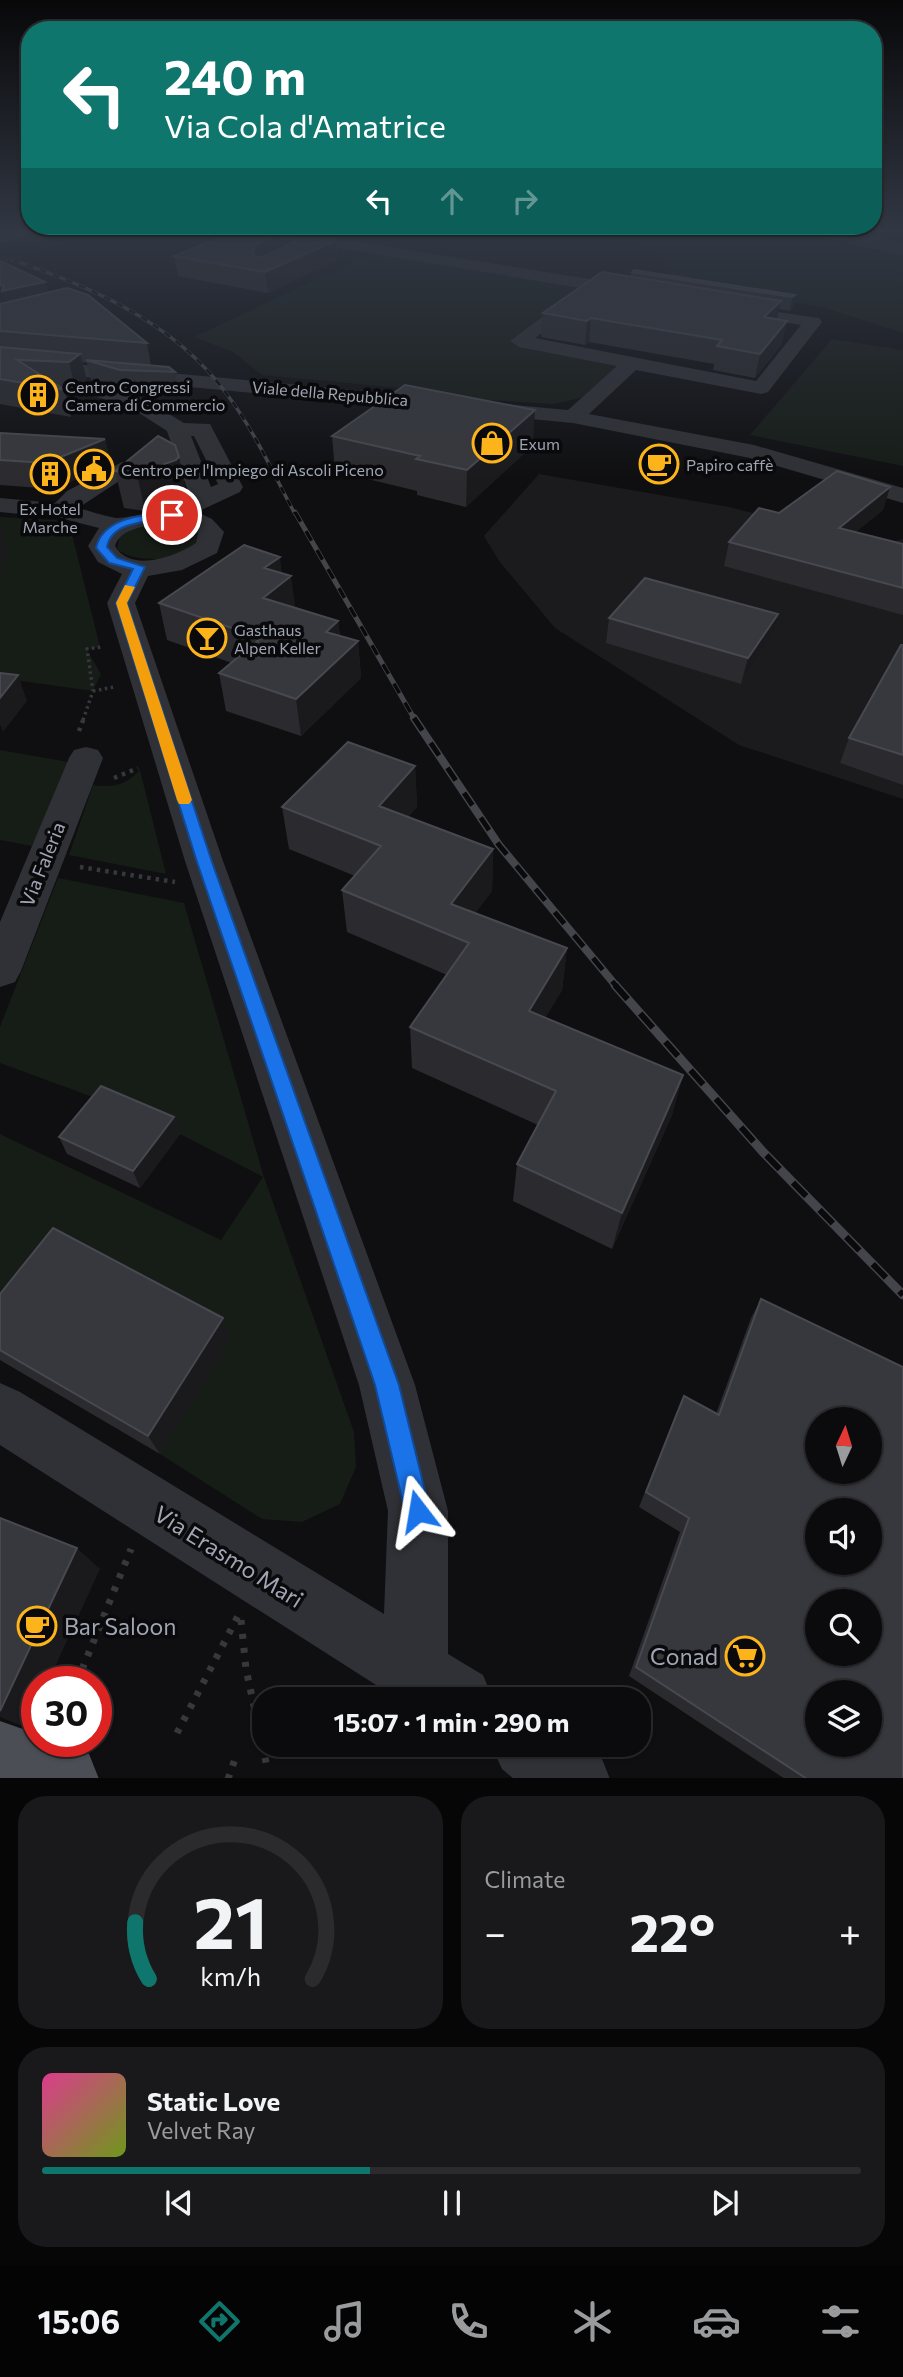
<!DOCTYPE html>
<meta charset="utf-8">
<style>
:root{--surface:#0b0b0d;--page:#19191b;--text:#f1f3f6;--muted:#9a9b9d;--line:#2b2b2e;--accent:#0f766e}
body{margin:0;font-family:Commissioner,sans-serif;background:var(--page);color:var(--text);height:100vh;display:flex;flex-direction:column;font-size:26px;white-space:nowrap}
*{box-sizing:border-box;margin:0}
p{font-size:23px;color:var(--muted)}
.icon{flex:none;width:38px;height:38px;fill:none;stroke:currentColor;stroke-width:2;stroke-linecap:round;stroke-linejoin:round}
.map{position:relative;height:1778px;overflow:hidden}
.side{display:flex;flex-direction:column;gap:18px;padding:18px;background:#060607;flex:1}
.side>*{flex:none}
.guide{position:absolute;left:21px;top:21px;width:861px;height:214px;border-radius:28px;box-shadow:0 2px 5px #0004,0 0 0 2px var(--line);background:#0f766e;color:#fff;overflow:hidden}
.needle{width:46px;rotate:4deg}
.controls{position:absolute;left:805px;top:1407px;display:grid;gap:14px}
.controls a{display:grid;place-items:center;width:77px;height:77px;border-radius:50%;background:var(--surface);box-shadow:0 2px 5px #0004,0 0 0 2px var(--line);font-size:35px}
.speed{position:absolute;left:21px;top:1666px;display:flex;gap:14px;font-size:35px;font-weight:700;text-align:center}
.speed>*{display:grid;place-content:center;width:91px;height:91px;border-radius:50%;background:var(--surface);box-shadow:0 2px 5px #0004,0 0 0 2px var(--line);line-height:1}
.speed .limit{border:10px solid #d22;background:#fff;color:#111}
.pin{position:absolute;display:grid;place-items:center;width:60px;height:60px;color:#fff;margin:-30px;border:4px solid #fff;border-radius:50%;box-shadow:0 2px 7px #0007}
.me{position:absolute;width:77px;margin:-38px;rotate:346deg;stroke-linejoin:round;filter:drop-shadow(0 0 5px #0008)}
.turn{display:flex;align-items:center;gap:24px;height:147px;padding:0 28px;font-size:32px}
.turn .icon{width:91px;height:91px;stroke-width:2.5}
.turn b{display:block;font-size:49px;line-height:60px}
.lanes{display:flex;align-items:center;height:66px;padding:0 28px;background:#0003;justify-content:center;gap:35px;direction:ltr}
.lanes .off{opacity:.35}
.big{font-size:52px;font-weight:700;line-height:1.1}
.side .widget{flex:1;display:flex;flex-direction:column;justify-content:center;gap:10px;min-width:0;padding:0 24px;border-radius:28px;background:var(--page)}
.side .dial{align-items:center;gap:0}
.dial svg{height:182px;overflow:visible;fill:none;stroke:var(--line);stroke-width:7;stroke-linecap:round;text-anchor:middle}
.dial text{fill:var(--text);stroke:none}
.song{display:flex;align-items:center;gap:21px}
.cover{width:84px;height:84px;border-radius:10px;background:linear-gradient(135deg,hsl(330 70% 55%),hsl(80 70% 35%))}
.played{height:7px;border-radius:4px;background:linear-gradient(90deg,var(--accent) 40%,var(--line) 40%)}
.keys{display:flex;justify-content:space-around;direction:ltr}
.heat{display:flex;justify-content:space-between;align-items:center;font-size:38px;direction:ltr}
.side .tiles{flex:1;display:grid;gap:18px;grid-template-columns:1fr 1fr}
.widget:last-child{grid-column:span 2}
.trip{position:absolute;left:252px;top:1687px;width:399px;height:70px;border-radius:28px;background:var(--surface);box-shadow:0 2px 5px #0004,0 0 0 2px var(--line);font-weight:700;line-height:70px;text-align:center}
.tabs{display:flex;height:112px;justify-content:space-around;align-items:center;background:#040405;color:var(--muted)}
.tabs .icon{width:49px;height:49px}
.tabs .selected{color:var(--accent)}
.tabs b{font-size:32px;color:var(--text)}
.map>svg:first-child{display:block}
.built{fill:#1b1b1e}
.green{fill:#161c16}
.water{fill:#252e35}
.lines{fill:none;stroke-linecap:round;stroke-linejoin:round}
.path-far2{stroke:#36383d;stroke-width:3.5;stroke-dasharray:2.5 3.5;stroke-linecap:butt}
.path-far1{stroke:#36383d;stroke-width:4.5;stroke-dasharray:3.5 5;stroke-linecap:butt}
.path{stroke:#36383d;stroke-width:7;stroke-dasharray:5 9;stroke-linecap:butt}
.minor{fill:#303136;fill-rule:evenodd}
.major{fill:#4c4e55;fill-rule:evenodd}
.rail-far3-casing{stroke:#43454b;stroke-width:3.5}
.rail-far2-casing{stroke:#43454b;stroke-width:5}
.rail-far1-casing{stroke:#43454b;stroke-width:8}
.rail-casing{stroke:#43454b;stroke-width:9}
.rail-far3{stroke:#0a0a0c;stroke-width:2.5;stroke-dasharray:7;stroke-linecap:butt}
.rail-far2{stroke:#0a0a0c;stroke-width:3.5;stroke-dasharray:11;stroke-linecap:butt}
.rail-far1{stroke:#0a0a0c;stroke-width:5;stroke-dasharray:15;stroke-linecap:butt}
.rail{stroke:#0a0a0c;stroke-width:6;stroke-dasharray:19;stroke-linecap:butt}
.wall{fill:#2b2b2f}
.shaded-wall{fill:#1a1a1d}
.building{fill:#37383d;stroke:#484950;stroke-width:2;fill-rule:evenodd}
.route{fill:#1a73e8;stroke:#114b97;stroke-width:2}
.slow{fill:#f59e0b}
.labels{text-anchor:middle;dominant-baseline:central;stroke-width:7;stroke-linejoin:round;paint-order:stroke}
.far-poi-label{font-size:16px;fill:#9fa5b3;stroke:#0a0a0c;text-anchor:start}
.far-street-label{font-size:16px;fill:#9fa5b3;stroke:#0a0a0c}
.street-label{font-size:19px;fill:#9fa5b3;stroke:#0a0a0c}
.near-street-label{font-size:23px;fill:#9fa5b3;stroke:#0a0a0c}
.near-poi-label{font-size:23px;fill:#9fa5b3;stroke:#0a0a0c;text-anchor:start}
</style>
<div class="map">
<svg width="903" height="1779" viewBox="0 0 903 1779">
<rect width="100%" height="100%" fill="#0f0f11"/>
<path class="built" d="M539 474 729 507 881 545 903 539V799L739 745 555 628 499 561 484 536Z"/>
<path class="green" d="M594 231H765L838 240 903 256V333L825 308 669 281 672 261 638 244Z
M373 253 574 286 575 293 510 342 611 361 620 368 584 397 554 404 472 399 402 388 262 375 233 352 194 337Z
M832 339 903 350V466L750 435Z
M0 517 56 520 70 526 100 647 87 650 101 674 93 691 0 678Z
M176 522 194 528 198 534C199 563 134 565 117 549L120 535 139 525Z
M0 750 69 762 32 846 0 840Z
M140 770 166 874 69 855 93 785C114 788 125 785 140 770Z
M58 878 184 903 264 1177 354 1432 356 1467 340 1504 302 1522 262 1519 160 1454 231 1339 0 1336V1134L221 1240 263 1177 180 1134 109 1103 0 1063V1027Z"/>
<path class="water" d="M765 231H858L903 244V256L838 240Z"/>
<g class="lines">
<path class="path-far2" d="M93 691 114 687
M83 720 93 691 87 649 102 647"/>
<path class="path-far1" d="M79 731 84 718
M114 778 138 768
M80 867 175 882"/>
<path class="path" d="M241 1620 246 1669 267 1767
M77 1682 131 1549
M177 1733 238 1616
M228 1779 236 1756"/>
<path class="minor" d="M251 231H288L602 281 604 285 602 289 535 338 756 381 801 325 722 312 719 308 722 304 819 318 822 322 768 392 761 394 636 370 589 414 754 445 903 488V503L750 458 573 423 0 369V357L568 410 617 366 519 347 510 341 581 288 258 235Z
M88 382 144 399 184 423 210 424 243 487 240 492 197 512 212 519 224 532 217 553 182 570 148 576 135 603 223 861 415 1385 448 1511V1654L483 1675 493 1699H398L0 1445V1383L20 1392 384 1614 388 1511 359 1385 185 861 107 603 122 574 98 562 88 546 99 528 60 518 0 512V498L55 503 67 491 122 462 130 464 134 469 130 474 78 508C90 511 104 516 116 518 129 519 182 505 189 494L167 431 130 407 81 392 78 388ZM191 436H194L218 484 211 487ZM163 523C176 522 188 524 198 533L196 543C175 557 130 573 115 546 120 528 147 526 163 523Z
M86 747 98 750 103 758 21 971 15 982 0 987V922L69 758 74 750Z
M491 1745H586L600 1754 610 1779H514L502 1769Z"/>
<path class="major" d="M0 1721 37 1734V1741H57L89 1754 99 1779H0Z"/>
<defs>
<path id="rail-far3" d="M0 256C83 283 173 320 226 393 254 430 273 473 295 514"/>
<path id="rail-far2" d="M295 512 415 720"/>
<path id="rail-far1" d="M414 718 499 845 617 987"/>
<path id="rail" d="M615 985 763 1152 903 1295"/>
</defs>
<use href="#rail-far3" class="rail-far3-casing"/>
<use href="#rail-far2" class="rail-far2-casing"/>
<use href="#rail-far1" class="rail-far1-casing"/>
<use href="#rail" class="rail-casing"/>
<use href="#rail-far3" class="rail-far3"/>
<use href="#rail-far2" class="rail-far2"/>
<use href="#rail-far1" class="rail-far1"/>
<use href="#rail" class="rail"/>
</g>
<path class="wall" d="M0 231H93L3 263 45 282 48 292 147 343 151 366 175 372 179 393 124 390 91 380 87 363 82 362 87 380 75 388 59 387 65 390 71 417 0 404Z
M283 231 284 247 337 240 338 259 268 293 178 276 174 256Z
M632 272 795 295 792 308 790 311 779 309 777 319 782 344 755 378 713 370 714 364 589 342 585 345 541 337 543 313 631 277Z
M0 433 105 439 111 465 53 489 0 485Z
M332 436 533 445 466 507 417 495V491L335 471Z
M179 457 186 493 183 496 145 511 124 508 115 471Z
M890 487 883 510 855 532 903 544V615L724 566 729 542 779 513Z
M282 574 295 607 338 621 340 636 358 641 361 678 301 736 226 711 219 673 232 663 167 640 159 603Z
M609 618 771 639 741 684 606 643Z
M903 645V785L840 763 849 738Z
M415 766 417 807 408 817 493 849 492 891 475 913 567 948 562 990 545 1018 683 1075 672 1115 612 1249 513 1201 517 1164 538 1125 412 1068 410 1027 447 975 347 932 342 890 355 876 289 849 282 807Z
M174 1117 180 1134 140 1188 67 1154 59 1137Z
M0 1294 223 1318 231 1339 160 1454 0 1360Z
M761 1299 903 1779H785L629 1676 680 1532 639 1507 676 1413 684 1396 716 1414 751 1318Z"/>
<path class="shaded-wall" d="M34 231H93L0 264V243Z
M283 231 285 250 257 265 253 255 254 245Z
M337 240 338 259 268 293 265 272Z
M45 282 51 302 0 308V286Z
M795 295 792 308 790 311 792 297Z
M781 301 776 324 764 317Z
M591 318 589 342 585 345 587 321Z
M787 321 782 344 755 378 760 354Z
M80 354 87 380 75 388 69 362Z
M535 410 533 445 466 507 467 470Z
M105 439 111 465 53 489 46 463Z
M179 457 186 493 183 496 145 511 137 474Z
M890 487 883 510 832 552 839 528Z
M2 528 9 552 1 560 4 569 0 572V529Z
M280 557 283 582 291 576 296 612 263 598 264 568Z
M778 614 771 639 741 684 748 658Z
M338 621 342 657 358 641 361 678 301 736 296 699 326 632Z
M18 675 27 701 3 732 0 724V698Z
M415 766 417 807 382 847 379 806Z
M493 849 492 891 457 938 451 904Z
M567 948 562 990 525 1052 529 1011Z
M683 1075 672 1115 612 1249 622 1213Z
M174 1117 180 1134 140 1188 133 1171Z
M223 1318 231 1339 160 1454 148 1436Z
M77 1548 100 1569 48 1682H37V1707L27 1728 0 1717V1711Z"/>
<path class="building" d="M0 231H34L0 243Z
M236 231H283L254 245 253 255 261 258 309 235 337 240 265 272 174 256Z
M0 261 45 282 2 291 4 285 0 286Z
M634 270 795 295 792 297 632 272Z
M602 272 781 301 764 317 787 321 760 354 717 346 722 340 591 318 587 321 543 313Z
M67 288 88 295 147 343 0 331V304Z
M0 347 80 354 69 362 17 360 65 390 0 379Z
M86 360 169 367 175 372 120 370Z
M405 385 535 410 467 470 416 459 420 456 332 436Z
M0 433 105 439 46 463 0 460Z
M158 436 175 445 179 457 176 460 137 474 115 471Z
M837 471 890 487 839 528 903 544V588L729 542 759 508 779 513Z
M244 545 280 557 264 568 291 576 263 598 338 621 326 632 358 641 296 699 219 673 261 638 159 603Z
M645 578 778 614 748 658 609 618Z
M901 645H903V755L849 738Z
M0 673 18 675 0 698Z
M348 742 415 766 379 806 493 849 451 904 567 948 529 1011 683 1075 622 1213 517 1164 556 1091 410 1027 469 943 342 890 381 846 282 807Z
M101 1086 174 1117 133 1171 59 1137Z
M53 1228 223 1318 148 1436 0 1350V1294Z
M761 1299 903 1367V1779H807L636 1667 689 1518 646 1492 684 1396 719 1415ZM817 1419H870V1472H817ZM817 1510H870V1563H817ZM817 1601H870V1654H817ZM817 1692H870V1745H817Z
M0 1518 77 1548 0 1711Z"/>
<linearGradient id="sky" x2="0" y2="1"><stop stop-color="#080809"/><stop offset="0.48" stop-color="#313743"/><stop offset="1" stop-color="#313743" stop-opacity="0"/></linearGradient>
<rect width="903" height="480" fill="url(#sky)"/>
<path class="route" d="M172 512 175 513V517C154 522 112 519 107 547L117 558 145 567 127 603 212 862 399 1385 430 1511 427 1520 418 1523 409 1520 405 1511 375 1385 197 862 116 603 133 569 109 563 96 548C103 516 146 515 172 512Z"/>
<path class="slow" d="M125 585 135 587 127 603 192 800 189 804H179L177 800 116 603Z"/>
<defs>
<symbol id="building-ring" viewBox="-11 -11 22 22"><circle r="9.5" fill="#0a0a0c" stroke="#fdb41b" stroke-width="1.5"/><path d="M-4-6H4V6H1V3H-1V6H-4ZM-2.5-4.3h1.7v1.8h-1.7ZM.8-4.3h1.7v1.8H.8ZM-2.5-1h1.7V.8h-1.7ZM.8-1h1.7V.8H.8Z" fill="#fdb41b"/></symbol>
<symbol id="shop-ring" viewBox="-11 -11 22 22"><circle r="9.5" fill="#0a0a0c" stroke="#fdb41b" stroke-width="1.5"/><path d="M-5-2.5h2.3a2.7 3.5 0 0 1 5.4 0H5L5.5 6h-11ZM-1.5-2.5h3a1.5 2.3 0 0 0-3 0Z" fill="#fdb41b"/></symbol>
<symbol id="cafe-ring" viewBox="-11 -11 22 22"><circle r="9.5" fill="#0a0a0c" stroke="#fdb41b" stroke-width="1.5"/><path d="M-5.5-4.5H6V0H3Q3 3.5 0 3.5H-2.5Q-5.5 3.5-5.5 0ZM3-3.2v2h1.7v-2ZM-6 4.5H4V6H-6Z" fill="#fdb41b"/></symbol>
<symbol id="civic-ring" viewBox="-11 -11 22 22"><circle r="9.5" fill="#0a0a0c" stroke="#fdb41b" stroke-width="1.5"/><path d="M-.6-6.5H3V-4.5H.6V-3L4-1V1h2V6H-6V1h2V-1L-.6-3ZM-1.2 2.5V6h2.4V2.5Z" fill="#fdb41b"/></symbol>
<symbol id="bar-ring" viewBox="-11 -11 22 22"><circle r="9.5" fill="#0a0a0c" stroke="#fdb41b" stroke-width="1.5"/><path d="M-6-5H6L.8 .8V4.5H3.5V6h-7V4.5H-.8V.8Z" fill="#fdb41b"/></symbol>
<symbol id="supermarket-ring" viewBox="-11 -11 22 22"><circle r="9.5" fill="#0a0a0c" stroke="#fdb41b" stroke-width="1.5"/><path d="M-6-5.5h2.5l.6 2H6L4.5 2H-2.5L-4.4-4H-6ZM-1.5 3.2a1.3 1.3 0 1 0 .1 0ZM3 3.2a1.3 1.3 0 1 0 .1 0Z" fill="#fdb41b"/></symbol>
</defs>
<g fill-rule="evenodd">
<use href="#building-ring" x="16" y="373" width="44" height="44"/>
<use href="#shop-ring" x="470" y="421" width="44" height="44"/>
<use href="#cafe-ring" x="637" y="442" width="44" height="44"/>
<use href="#civic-ring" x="72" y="447" width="44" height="44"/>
<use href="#building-ring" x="28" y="452" width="44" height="44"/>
<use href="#bar-ring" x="185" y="616" width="44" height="44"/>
<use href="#cafe-ring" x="15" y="1604" width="44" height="44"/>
<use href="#supermarket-ring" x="723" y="1634" width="44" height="44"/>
</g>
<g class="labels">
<g class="far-poi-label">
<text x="65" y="386">Centro Congressi<tspan x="65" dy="18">Camera di Commercio</tspan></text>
<text x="519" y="443">Exum</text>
<text x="686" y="464">Papiro caffè</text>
<text x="121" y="469">Centro per l'Impiego di Ascoli Piceno</text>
<text x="50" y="508" text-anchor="middle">Ex Hotel<tspan x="50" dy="18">Marche</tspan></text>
<text x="234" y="629">Gasthaus<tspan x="234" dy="18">Alpen Keller</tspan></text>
</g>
<g class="far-street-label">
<text transform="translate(330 393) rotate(5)">Viale della Repubblica</text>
</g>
<g class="street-label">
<text transform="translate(42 864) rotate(-68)">Via Faleria</text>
</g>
<g class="near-street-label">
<text transform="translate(229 1556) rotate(32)">Via Erasmo Mari</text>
</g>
<g class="near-poi-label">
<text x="64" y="1626">Bar Saloon</text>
<text x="718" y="1656" text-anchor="end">Conad</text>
</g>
</g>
</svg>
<div class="controls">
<a><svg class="needle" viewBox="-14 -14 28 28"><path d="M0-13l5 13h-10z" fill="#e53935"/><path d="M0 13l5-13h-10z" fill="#9a9b9d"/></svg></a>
<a><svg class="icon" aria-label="sound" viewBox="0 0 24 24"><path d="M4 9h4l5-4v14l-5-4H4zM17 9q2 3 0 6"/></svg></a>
<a><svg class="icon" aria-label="search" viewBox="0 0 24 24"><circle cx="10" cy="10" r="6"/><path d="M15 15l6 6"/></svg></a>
<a><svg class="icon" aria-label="layers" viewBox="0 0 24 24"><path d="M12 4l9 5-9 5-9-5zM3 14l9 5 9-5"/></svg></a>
</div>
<div class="speed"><div class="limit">30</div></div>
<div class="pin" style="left:172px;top:515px;background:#d93025"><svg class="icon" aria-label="arrive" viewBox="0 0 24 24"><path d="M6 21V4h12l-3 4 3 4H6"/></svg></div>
<svg class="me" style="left:418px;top:1511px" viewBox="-20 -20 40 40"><path d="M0-17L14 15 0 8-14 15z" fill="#1a73e8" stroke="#fff" stroke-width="4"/></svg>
<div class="trip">15:07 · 1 min · 290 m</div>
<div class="guide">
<div class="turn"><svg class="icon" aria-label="left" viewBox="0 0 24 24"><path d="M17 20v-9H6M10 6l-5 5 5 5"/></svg><div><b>240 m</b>Via Cola d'Amatrice</div></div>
<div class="lanes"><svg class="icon" aria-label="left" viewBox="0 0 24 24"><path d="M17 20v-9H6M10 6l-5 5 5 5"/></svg><svg class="icon off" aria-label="ahead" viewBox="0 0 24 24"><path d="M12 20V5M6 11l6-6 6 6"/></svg><svg class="icon off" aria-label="right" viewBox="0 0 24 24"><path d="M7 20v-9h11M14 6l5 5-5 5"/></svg></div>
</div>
</div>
<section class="side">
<div class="tiles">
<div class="widget dial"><svg viewBox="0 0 100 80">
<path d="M14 69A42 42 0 1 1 86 69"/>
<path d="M14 69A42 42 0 0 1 8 44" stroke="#0f766e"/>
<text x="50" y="56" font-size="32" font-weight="700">21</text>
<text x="50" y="72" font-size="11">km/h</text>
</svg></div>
<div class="widget"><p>Climate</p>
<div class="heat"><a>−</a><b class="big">22°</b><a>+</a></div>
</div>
<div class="widget">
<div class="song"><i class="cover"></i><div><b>Static Love</b><p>Velvet Ray</p></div></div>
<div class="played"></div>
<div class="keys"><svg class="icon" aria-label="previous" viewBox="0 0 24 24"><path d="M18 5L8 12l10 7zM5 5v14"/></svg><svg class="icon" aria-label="pause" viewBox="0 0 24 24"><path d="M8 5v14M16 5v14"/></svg><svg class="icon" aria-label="next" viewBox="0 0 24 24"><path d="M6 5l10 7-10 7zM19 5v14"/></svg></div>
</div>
</div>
</section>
<nav class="tabs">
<b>15:06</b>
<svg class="icon selected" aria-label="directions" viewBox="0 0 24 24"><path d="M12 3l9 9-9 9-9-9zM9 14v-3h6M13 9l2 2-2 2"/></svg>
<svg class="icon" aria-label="music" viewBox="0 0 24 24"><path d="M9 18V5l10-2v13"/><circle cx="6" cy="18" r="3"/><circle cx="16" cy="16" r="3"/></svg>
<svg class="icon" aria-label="phone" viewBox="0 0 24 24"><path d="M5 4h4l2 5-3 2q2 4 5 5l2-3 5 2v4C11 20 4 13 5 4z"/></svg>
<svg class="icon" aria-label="climate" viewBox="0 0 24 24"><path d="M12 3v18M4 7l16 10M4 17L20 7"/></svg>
<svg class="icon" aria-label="car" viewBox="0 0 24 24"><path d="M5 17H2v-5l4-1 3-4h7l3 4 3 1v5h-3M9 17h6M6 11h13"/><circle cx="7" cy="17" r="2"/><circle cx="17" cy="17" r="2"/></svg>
<svg class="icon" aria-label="filters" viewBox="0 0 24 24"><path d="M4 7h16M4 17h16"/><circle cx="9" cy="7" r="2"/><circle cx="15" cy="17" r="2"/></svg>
</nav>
